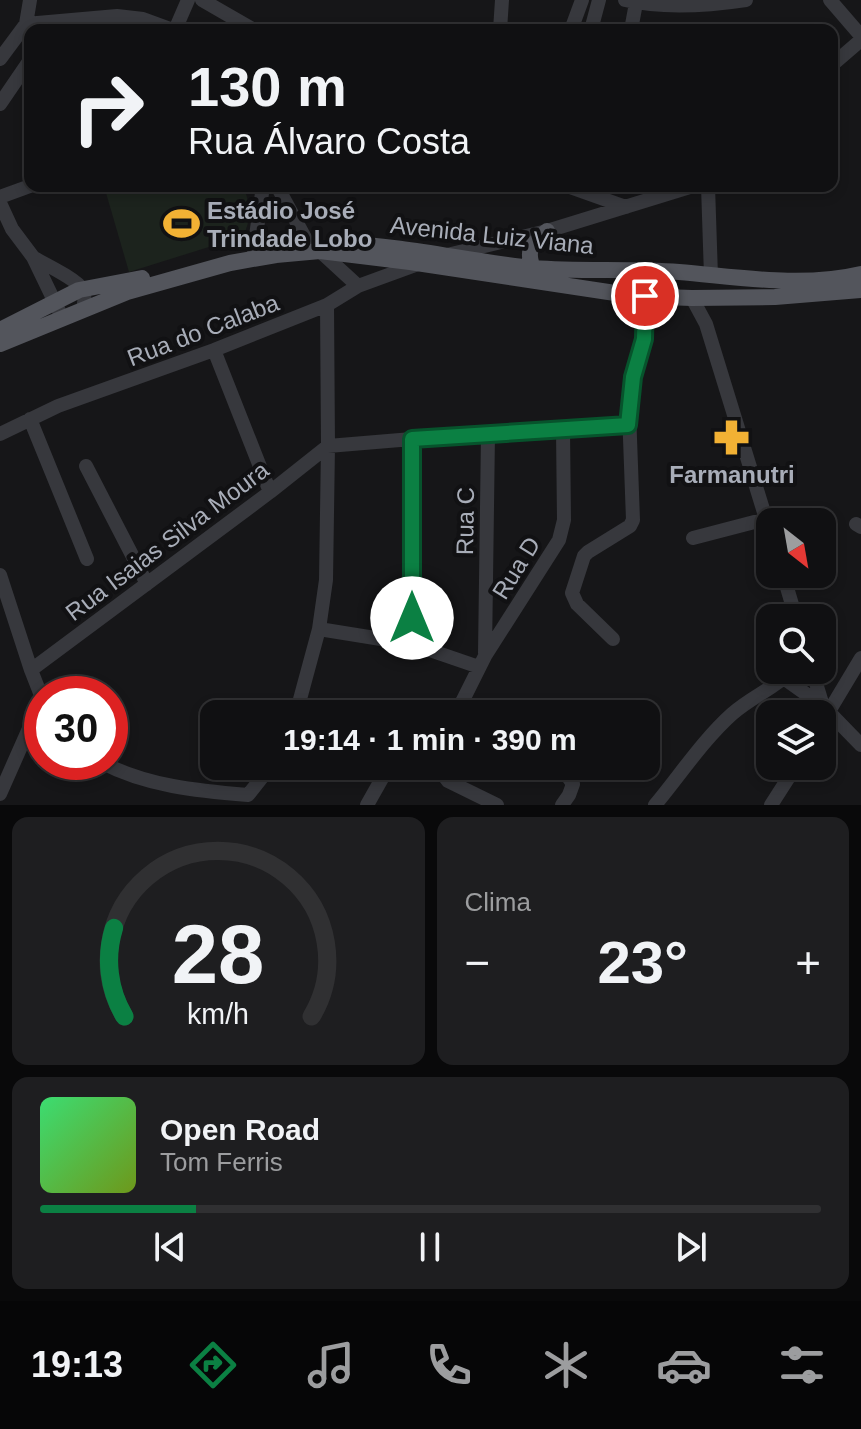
<!DOCTYPE html>
<html lang="pt">
<meta charset="utf-8">
<style>
:root{--surface:#101012;--page:#1e1e20;--text:#f1f3f6;--muted:#9c9d9f;--line:#303032;--accent:#0b8043}
body{margin:0;font-family:Arial,sans-serif;background:var(--page);color:var(--text);height:100vh;display:flex;flex-direction:column;font-size:30px;white-space:nowrap}
*{box-sizing:border-box;margin:0}
p{font-size:26px;color:var(--muted)}
.icon{flex:none;width:44px;height:44px;fill:none;stroke:currentColor;stroke-width:2;stroke-linecap:round;stroke-linejoin:round}
.map{position:relative;height:805px;overflow:hidden}
.drawer{display:flex;flex-direction:column;gap:12px;padding:12px;background:#09090a;flex:1}
.drawer>*{flex:none}
.hud{position:absolute;left:24px;top:24px;width:814px;height:168px;border-radius:16px;box-shadow:0 4px 12px #0003,0 0 0 2px var(--line);background:#101012;color:var(--text);overflow:hidden}
.needle{width:52px;rotate:149deg}
.tools{position:absolute;left:756px;top:508px;display:grid;gap:16px}
.tools a{display:grid;place-items:center;width:80px;height:80px;border-radius:16px;background:var(--surface);box-shadow:0 4px 12px #0003,0 0 0 2px var(--line);font-size:40px}
.speed{position:absolute;left:24px;top:676px;display:flex;gap:16px;font-size:40px;font-weight:700;text-align:center}
.speed>*{display:grid;place-content:center;width:104px;height:104px;border-radius:50%;background:var(--surface);box-shadow:0 4px 12px #0003,0 0 0 2px var(--line);line-height:1}
.speed .limit{border:12px solid #d22;background:#fff;color:#111}
.pin{position:absolute;display:grid;place-items:center;width:68px;height:68px;color:#fff;margin:-34px;border:4px solid #fff;border-radius:50%;box-shadow:0 2px 8px #0007}
.me{position:absolute;width:88px;margin:-44px;rotate:0deg;stroke-linejoin:round;filter:drop-shadow(0 0 6px #0008)}
.turn{display:flex;align-items:center;gap:28px;height:168px;padding:0 32px;font-size:36px}
.turn .icon{width:104px;height:104px;stroke-width:2.5}
.turn b{display:block;font-size:56px;line-height:68px}
.big{font-size:60px;font-weight:700;line-height:1.1}
.drawer .card{flex:1;display:flex;flex-direction:column;justify-content:center;gap:12px;min-width:0;padding:0 28px;border-radius:16px;background:var(--page)}
.drawer .dial{align-items:center;gap:0}
.dial svg{height:208px;overflow:visible;fill:none;stroke:var(--line);stroke-width:7;stroke-linecap:round;text-anchor:middle}
.dial text{fill:var(--text);stroke:none}
.song{display:flex;align-items:center;gap:24px}
.cover{width:96px;height:96px;border-radius:12px;background:linear-gradient(135deg,hsl(140 70% 55%),hsl(80 70% 35%))}
.played{height:8px;border-radius:4px;background:linear-gradient(90deg,var(--accent) 20%,var(--line) 20%)}
.keys{display:flex;justify-content:space-around;direction:ltr}
.heat{display:flex;justify-content:space-between;align-items:center;font-size:44px;direction:ltr}
.drawer .tiles{flex:1;display:grid;gap:12px;grid-template-columns:1fr 1fr}
.card:last-child{grid-column:span 2}
.trip{position:absolute;left:200px;top:700px;width:460px;height:80px;border-radius:16px;background:var(--surface);box-shadow:0 4px 12px #0003,0 0 0 2px var(--line);font-weight:700;line-height:80px;text-align:center}
.tabs{display:flex;height:128px;justify-content:space-around;align-items:center;background:#060607;color:var(--muted)}
.tabs .icon{width:56px;height:56px}
.tabs .active{color:var(--accent)}
.tabs b{font-size:36px;color:var(--text)}
.map>svg:first-child{display:block}
.green{fill:#1c231d}
.lines{fill:none;stroke-linecap:round;stroke-linejoin:round}
.minor{stroke:#37383d;stroke-width:14}
.major{stroke:#53555c;stroke-width:16}
.route-casing{stroke:#07532c;stroke-width:20}
.route{stroke:#0b8043;stroke-width:14}
.labels{text-anchor:middle;dominant-baseline:central;stroke-width:8;stroke-linejoin:round;paint-order:stroke}
.poi-label{font-size:24px;font-weight:bold;fill:#a8adb8;stroke:#111113;text-anchor:start}
.street-label{font-size:24px;fill:#a8adb8;stroke:#111113}
</style>
<div class="map">
<svg width="861" height="805" viewBox="0 0 861 805">
<rect width="100%" height="100%" fill="#161618"/>
<path class="green" d="M104 186H244L251 213 244 236 129 272Z"/>
<g class="lines">
<path class="minor" d="M202 0 254 30
M625 0C664 9 706 6 746 0
M830 0 861 36
M26 24 117 16 143 19 173 30
M175 30 188 0
M500 30 502 0
M571 30 582 0
M591 30 599 0
M631 30 636 3
M0 59 26 24 30 0
M832 65 861 40
M0 104 30 60
M277 186 309 245
M567 186 626 207
M708 186 711 276
M0 197 30 186
M0 203 12 229 33 257 59 311
M254 250 263 186
M320 251 358 286
M447 255 547 231 693 186
M34 258C45 264 78 280 83 290 86 296 84 304 83 310
M692 298 706 324 770 532
M214 350 270 492
M30 419 87 559
M0 434 58 406 214 350 327 305 358 286 421 263
M412 439V644
M86 466 147 584
M856 524 861 527
M693 538 766 519
M783 574 796 618
M0 575 31 670 42 698
M319 629 412 644 479 667
M613 639 577 604 572 593 584 556 588 552 630 526 633 520 629 411 633 377 644 339 647 271
M485 653 488 434
M31 670 270 492 328 446 412 439 628 425
M812 670 823 706
M785 679 823 706 861 745
M385 709 431 714
M296 714 319 629 326 580 328 446 327 305
M454 714 463 700 485 656 559 540 564 520 563 430
M822 723 861 658
M101 762C146 786 198 791 248 795
M443 766 442 773 448 781 497 805
M558 766 566 774 573 784 569 795 562 805
M0 794 42 699
M248 795 271 766
M367 805 389 766
M655 805C680 775 703 740 732 714 751 697 775 688 793 670
M771 805 796 766"/>
<path class="major" d="M345 244C408 246 470 262 533 268 581 272 630 268 679 272 739 277 802 288 861 274
M533 268C525 248 533 244 547 231
M0 330 79 290 142 278
M0 344 127 292 230 263 276 255 320 251 410 262 635 296 692 298 775 297 861 290"/>
</g>
<g class="lines">
<defs>
<path id="route" d="M412 618V439L628 425 633 377 644 339 645 296"/>
</defs>
<use href="#route" class="route-casing"/>
<use href="#route" class="route"/>
</g>
<defs>
<symbol id="stadium-bare" viewBox="-9 -9 18 18"><path d="M0-5a6.5 5 0 1 0 0 10a6.5 5 0 1 0 0-10ZM-3.5-1.8h7v3.6h-7Z" fill="#f2b134" stroke="#111113" stroke-width="2.5" paint-order="stroke"/></symbol>
<symbol id="pharmacy-bare" viewBox="-9 -9 18 18"><path d="M-2-6h4v4h4v4h-4v4h-4v-4h-4v-4h4Z" fill="#f2b134" stroke="#111113" stroke-width="2.5" paint-order="stroke"/></symbol>
</defs>
<g fill-rule="evenodd">
<use href="#stadium-bare" x="156" y="198" width="51" height="51"/>
<use href="#pharmacy-bare" x="706" y="412" width="51" height="51"/>
</g>
<g class="labels">
<g class="poi-label">
<text x="207" y="210">Estádio José<tspan x="207" dy="28">Trindade Lobo</tspan></text>
<text x="732" y="474" text-anchor="middle">Farmanutri</text>
</g>
<g class="street-label">
<text transform="translate(492 235) rotate(6)">Avenida Luiz Viana</text>
<text transform="translate(203 330) rotate(-21)">Rua do Calaba</text>
<text transform="translate(465 521) rotate(-89)">Rua C</text>
<text transform="translate(167 541) rotate(-37)">Rua Isaias Silva Moura</text>
<text transform="translate(516 568) rotate(-58)">Rua D</text>
</g>
</g>
</svg>
<div class="tools">
<a><svg class="needle" viewBox="-14 -14 28 28"><path d="M0-13l5 13h-10z" fill="#e53935"/><path d="M0 13l5-13h-10z" fill="#9c9d9f"/></svg></a>
<a><svg class="icon" aria-label="search" viewBox="0 0 24 24"><circle cx="10" cy="10" r="6"/><path d="M15 15l6 6"/></svg></a>
<a><svg class="icon" aria-label="layers" viewBox="0 0 24 24"><path d="M12 4l9 5-9 5-9-5zM3 14l9 5 9-5"/></svg></a>
</div>
<div class="speed"><div class="limit">30</div></div>
<div class="pin" style="left:645px;top:296px;background:#d93025"><svg class="icon" aria-label="arrive" viewBox="0 0 24 24"><path d="M6 21V4h12l-3 4 3 4H6"/></svg></div>
<svg class="me" style="left:412px;top:618px" viewBox="-20 -20 40 40"><circle r="19" fill="#fff"/><path d="M0-13L10 11 0 6-10 11z" fill="#0b8043"/></svg>
<div class="trip">19:14 · 1 min · 390 m</div>
<div class="hud">
<div class="turn"><svg class="icon" aria-label="right" viewBox="0 0 24 24"><path d="M7 20v-9h11M14 6l5 5-5 5"/></svg><div><b>130 m</b>Rua Álvaro Costa</div></div>
</div>
</div>
<section class="drawer">
<div class="tiles">
<div class="card dial"><svg viewBox="0 0 100 80">
<path d="M14 69A42 42 0 1 1 86 69"/>
<path d="M14 69A42 42 0 0 1 10 35" stroke="#0b8043"/>
<text x="50" y="56" font-size="32" font-weight="700">28</text>
<text x="50" y="72" font-size="11">km/h</text>
</svg></div>
<div class="card"><p>Clima</p>
<div class="heat"><a>−</a><b class="big">23°</b><a>+</a></div>
</div>
<div class="card">
<div class="song"><i class="cover"></i><div><b>Open Road</b><p>Tom Ferris</p></div></div>
<div class="played"></div>
<div class="keys"><svg class="icon" aria-label="previous" viewBox="0 0 24 24"><path d="M18 5L8 12l10 7zM5 5v14"/></svg><svg class="icon" aria-label="pause" viewBox="0 0 24 24"><path d="M8 5v14M16 5v14"/></svg><svg class="icon" aria-label="next" viewBox="0 0 24 24"><path d="M6 5l10 7-10 7zM19 5v14"/></svg></div>
</div>
</div>
</section>
<nav class="tabs">
<b>19:13</b>
<svg class="icon active" aria-label="directions" viewBox="0 0 24 24"><path d="M12 3l9 9-9 9-9-9zM9 14v-3h6M13 9l2 2-2 2"/></svg>
<svg class="icon" aria-label="music" viewBox="0 0 24 24"><path d="M9 18V5l10-2v13"/><circle cx="6" cy="18" r="3"/><circle cx="16" cy="16" r="3"/></svg>
<svg class="icon" aria-label="phone" viewBox="0 0 24 24"><path d="M5 4h4l2 5-3 2q2 4 5 5l2-3 5 2v4C11 20 4 13 5 4z"/></svg>
<svg class="icon" aria-label="climate" viewBox="0 0 24 24"><path d="M12 3v18M4 7l16 10M4 17L20 7"/></svg>
<svg class="icon" aria-label="car" viewBox="0 0 24 24"><path d="M5 17H2v-5l4-1 3-4h7l3 4 3 1v5h-3M9 17h6M6 11h13"/><circle cx="7" cy="17" r="2"/><circle cx="17" cy="17" r="2"/></svg>
<svg class="icon" aria-label="filters" viewBox="0 0 24 24"><path d="M4 7h16M4 17h16"/><circle cx="9" cy="7" r="2"/><circle cx="15" cy="17" r="2"/></svg>
</nav>
